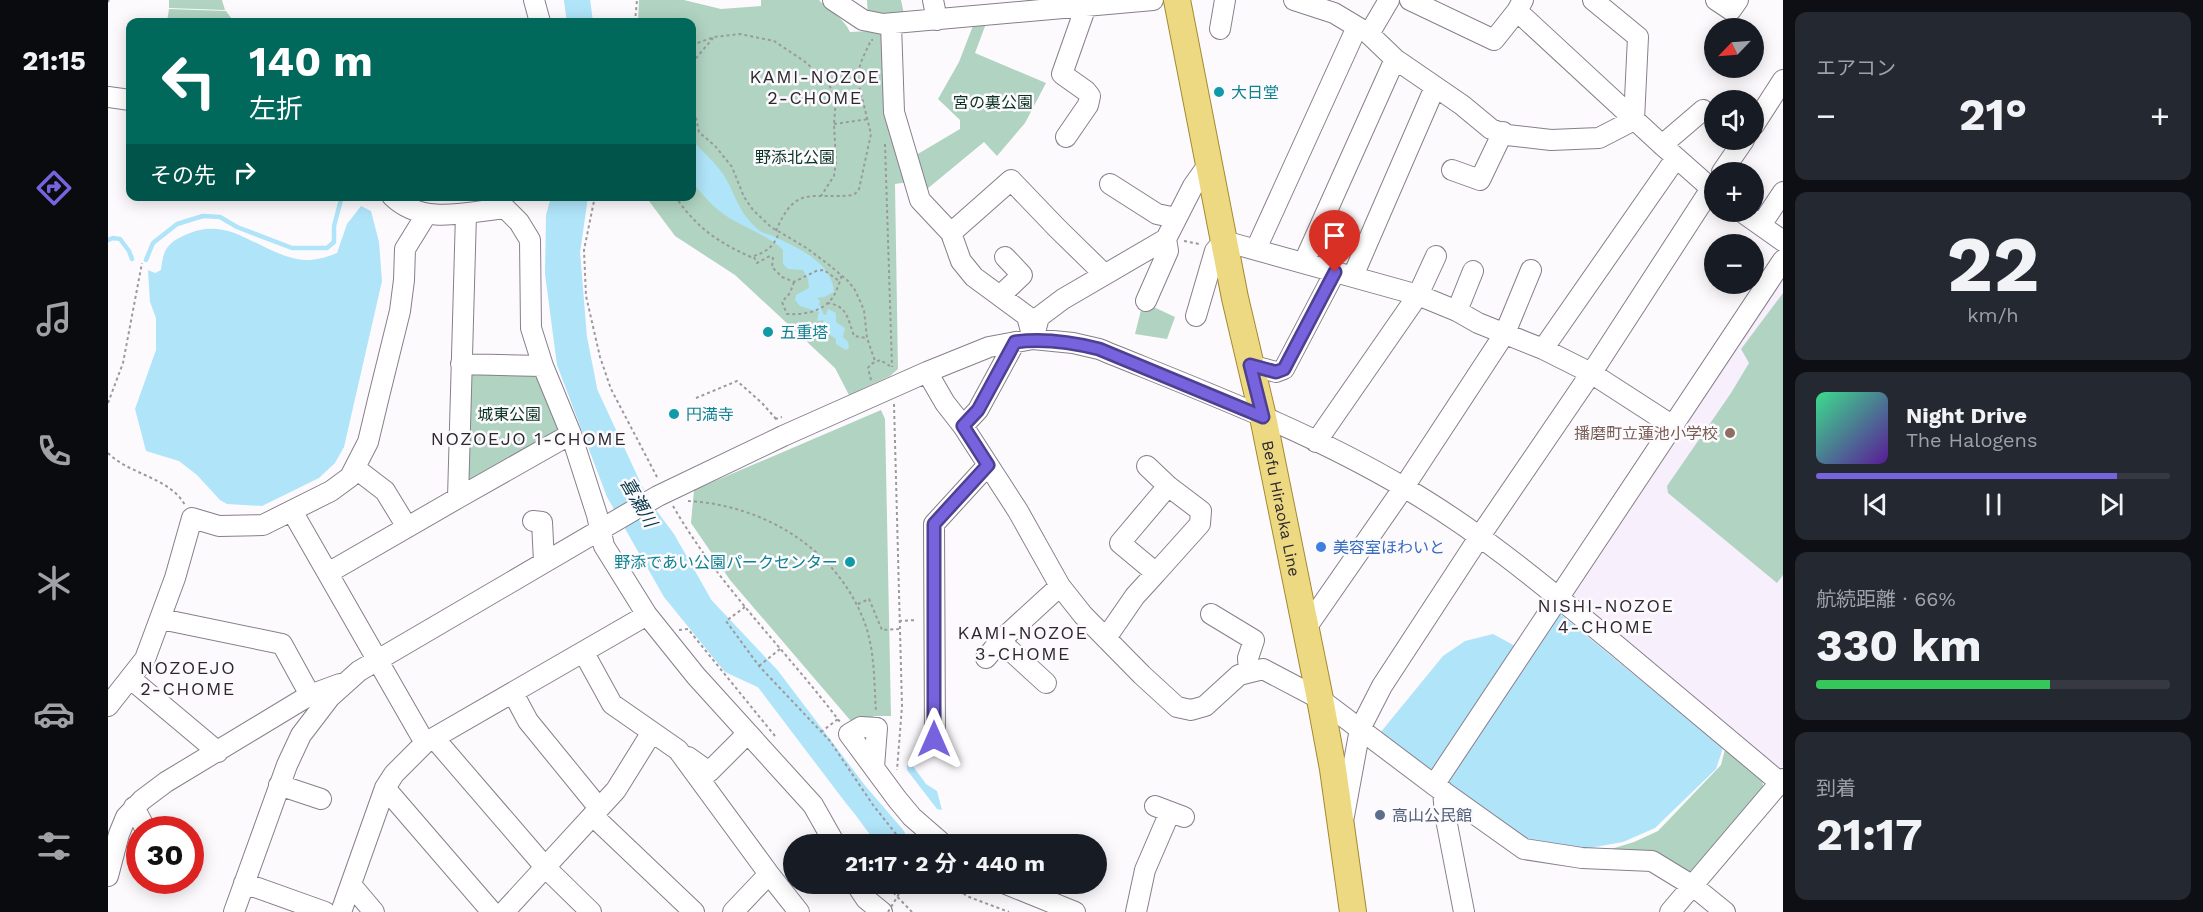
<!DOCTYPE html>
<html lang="ja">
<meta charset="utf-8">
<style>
:root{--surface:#171b24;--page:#242831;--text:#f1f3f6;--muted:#9ea1a6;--line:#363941;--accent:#7763de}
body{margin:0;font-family:"Work Sans","Noto Sans JP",sans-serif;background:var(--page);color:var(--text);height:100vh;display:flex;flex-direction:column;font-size:22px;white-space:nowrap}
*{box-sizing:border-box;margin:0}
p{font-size:20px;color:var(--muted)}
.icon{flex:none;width:33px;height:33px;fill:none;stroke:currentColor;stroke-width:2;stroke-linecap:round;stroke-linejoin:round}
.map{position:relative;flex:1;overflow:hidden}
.drawer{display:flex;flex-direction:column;gap:12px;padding:12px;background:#0d0f14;width:420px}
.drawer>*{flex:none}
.top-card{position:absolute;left:18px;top:18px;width:570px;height:183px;border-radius:12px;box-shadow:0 3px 15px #0003;background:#00695c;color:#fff;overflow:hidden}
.needle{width:39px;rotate:245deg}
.fabs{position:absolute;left:1596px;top:18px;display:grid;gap:12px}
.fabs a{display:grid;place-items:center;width:60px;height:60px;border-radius:50%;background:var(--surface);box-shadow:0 3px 15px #0003;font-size:30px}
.speed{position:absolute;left:18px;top:816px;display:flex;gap:12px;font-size:30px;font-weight:700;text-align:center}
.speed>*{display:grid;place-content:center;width:78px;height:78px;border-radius:50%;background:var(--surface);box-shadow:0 3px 15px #0003;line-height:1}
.speed .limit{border:9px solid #d22;background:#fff;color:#111}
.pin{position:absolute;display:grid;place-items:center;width:51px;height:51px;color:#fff;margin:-62px -26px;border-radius:50% 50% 50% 0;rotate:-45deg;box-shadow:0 0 6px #0007}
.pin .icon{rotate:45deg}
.me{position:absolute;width:66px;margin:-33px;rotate:0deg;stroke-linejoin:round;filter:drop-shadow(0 0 4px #0008)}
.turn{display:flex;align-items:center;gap:21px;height:126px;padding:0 24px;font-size:27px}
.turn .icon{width:78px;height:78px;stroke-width:2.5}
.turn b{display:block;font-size:42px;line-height:51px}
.then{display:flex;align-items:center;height:57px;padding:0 24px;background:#0003;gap:12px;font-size:22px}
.big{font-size:45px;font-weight:700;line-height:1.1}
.drawer .tile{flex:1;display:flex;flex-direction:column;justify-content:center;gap:9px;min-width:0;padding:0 21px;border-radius:12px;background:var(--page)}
.drawer .dial{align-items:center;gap:0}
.dial b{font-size:78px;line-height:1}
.song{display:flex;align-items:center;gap:18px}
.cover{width:72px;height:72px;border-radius:9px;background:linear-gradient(135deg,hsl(150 70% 55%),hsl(270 70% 35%))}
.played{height:6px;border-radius:3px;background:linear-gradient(90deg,var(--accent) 85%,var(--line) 85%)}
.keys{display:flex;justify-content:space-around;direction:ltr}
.heat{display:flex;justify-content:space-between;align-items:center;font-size:33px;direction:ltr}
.charge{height:9px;border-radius:4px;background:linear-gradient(90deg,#34c759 66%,var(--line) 0)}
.trip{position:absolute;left:675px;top:834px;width:324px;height:60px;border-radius:30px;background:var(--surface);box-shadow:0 3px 15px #0003;font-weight:700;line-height:60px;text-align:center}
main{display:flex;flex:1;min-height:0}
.dock{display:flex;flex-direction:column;width:108px;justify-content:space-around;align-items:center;background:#090b0e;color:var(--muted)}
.dock .icon{width:42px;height:42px}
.dock .on{color:var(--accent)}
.dock b{font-size:27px;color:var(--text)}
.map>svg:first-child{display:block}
.built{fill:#f8effd}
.green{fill:#b0d4c1}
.water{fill:#afe4f9}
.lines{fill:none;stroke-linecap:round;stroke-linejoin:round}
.stream{stroke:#afe4f9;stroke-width:4.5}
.river{stroke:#afe4f9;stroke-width:26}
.minor-casing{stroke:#887e8c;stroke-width:22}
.major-casing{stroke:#a38a30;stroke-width:28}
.path{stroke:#9c999d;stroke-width:2;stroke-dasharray:3 3;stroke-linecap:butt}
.minor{stroke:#fff;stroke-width:20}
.major{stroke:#eed983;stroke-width:26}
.path-bridge{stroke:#9c999d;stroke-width:2;stroke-dasharray:3 3;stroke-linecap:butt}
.route-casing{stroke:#4d4090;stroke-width:15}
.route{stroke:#7763de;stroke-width:10}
.culture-dot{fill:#0f9aa8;stroke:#fdfafe;stroke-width:2}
.education-dot{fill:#8d6e63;stroke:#fdfafe;stroke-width:2}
.shop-dot{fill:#3f7fe0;stroke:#fdfafe;stroke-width:2}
.service-dot{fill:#5c6f8a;stroke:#fdfafe;stroke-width:2}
.labels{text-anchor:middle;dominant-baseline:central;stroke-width:5;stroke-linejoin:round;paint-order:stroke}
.culture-label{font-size:16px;fill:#0d838f;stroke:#fdfafe;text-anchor:start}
.park-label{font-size:16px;fill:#083221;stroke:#fdfafe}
.education-label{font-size:16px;fill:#785e54;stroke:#fdfafe;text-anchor:end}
.street-label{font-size:16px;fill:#2c282e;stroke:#fdfafe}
.shop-label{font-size:16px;fill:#366cbe;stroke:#fdfafe;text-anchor:start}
.service-label{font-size:16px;fill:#4e5e75;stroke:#fdfafe;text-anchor:start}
.neighbourhood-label{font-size:18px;letter-spacing:1.5px;fill:#2c282e;stroke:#fdfafe}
.water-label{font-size:18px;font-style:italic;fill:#053645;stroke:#fdfafe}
</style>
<main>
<nav class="dock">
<b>21:15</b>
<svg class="icon on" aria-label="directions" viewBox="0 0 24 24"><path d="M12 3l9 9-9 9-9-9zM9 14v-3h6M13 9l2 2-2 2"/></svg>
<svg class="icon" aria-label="music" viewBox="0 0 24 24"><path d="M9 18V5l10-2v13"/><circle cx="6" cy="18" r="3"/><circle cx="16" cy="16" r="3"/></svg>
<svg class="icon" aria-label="phone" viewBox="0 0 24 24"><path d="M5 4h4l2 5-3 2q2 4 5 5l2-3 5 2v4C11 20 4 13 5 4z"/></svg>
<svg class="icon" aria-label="climate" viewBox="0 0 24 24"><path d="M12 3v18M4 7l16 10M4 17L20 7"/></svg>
<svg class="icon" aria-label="car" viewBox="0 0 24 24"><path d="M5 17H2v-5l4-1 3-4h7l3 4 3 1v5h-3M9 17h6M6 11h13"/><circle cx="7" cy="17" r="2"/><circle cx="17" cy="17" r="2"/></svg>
<svg class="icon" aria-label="filters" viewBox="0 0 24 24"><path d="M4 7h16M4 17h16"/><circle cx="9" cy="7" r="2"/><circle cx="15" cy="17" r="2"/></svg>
</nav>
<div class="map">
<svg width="1675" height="912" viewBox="0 0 1675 912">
<rect width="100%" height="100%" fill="#fdfafe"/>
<path class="built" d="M1675 271V765L1672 769 1463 595Z"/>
<path class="green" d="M61 0H114L117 10 61 8Z
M531 0H576L613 9 653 6V0H711C721 11 736 18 742 32L780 30 801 182 787 184 790 369 782 376 741 395 727 368 627 275 567 236 538 197 584 196V22H530Z
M759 0H793L796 14 760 17Z
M61 9 118 11 126 22H59Z
M879 21 867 53 938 83 917 123 889 156 876 142 813 194 803 158 852 129V120L830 99 851 62 866 23Z
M1675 293V575L1669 583 1560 493 1559 486 1623 393 1641 363 1633 349Z
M1035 302 1067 317 1059 339 1027 334Z
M366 368 431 375 453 433 360 485V376Z
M773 410 777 419 783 716H766L748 727 622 580 583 523 586 490Z
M1617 749 1654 777 1655 787 1582 874 1500 850 1526 842 1550 831 1613 765Z"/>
<path class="water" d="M584 140C594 151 606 161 615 174 629 196 629 212 652 231 657 234 664 235 669 238 692 249 724 263 726 292L716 297 709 298 712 301 711 304 716 315H718L720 309 728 313V322L737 328 735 337 740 342 741 348 738 350 728 344V339L721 334 715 320 709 321 711 312 692 306 687 300 688 295 701 288 700 279 695 270 680 269 675 264V250C664 238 638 228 623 219 608 210 597 198 586 184L584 181Z
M443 197H467L459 252 466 338 477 394 529 506 555 541 593 608 660 679 748 795 788 844H769L700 751 692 732 665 694 617 672 556 597 499 497 449 365 437 274 438 215Z
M253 206 263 211 271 242 274 281 236 447 227 463 211 478 154 506 119 504 112 500 89 475 71 461 38 451 27 409 48 350V318L42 302 40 270 47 273 53 270C55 250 59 243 77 235 122 214 147 251 189 259 202 262 217 258 229 253L239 224Z
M1451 613 1615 748 1608 769 1547 828 1515 842 1476 849 1422 843 1272 733 1335 656 1357 641 1385 634 1422 654Z
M802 762 818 784 829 791 834 810 829 809 799 770V763Z"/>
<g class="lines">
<path class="stream" d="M0 240 5 238 12 239 21 251 24 259
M38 260 45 243 69 224 95 216 112 217 129 227 184 248H219L226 242V226L234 196"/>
<path class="river" d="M469 0 472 22
M467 196 459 252 466 338 477 394 529 506 555 541 593 608 660 679 748 795 785 838 786 844"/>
<defs>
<path id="minor" d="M426 0 432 22
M725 0 755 20 775 24 1045 0
M825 0 829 20
M1186 0 1226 13 1261 34 1287 59 1354 105 1383 129 1399 135 1443 140 1491 138 1526 120 1530 37 1485 0
M1302 0 1386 40 1409 11 1415 0
M1608 0 1623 10 1630 0
M1409 11 1554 145 1606 191
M783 24 786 112 812 200 843 233 853 261 866 277 919 316 925 339
M1112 29 1117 0
M1261 34 1281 0
M0 97 22 100
M1646 125 1675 80
M958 137 980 105 982 96 978 91 954 74 978 6
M1554 145 1595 110
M1344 170 1372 180 1395 132
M1614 172 1636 140
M1002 184 1049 214 1068 218
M284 196C314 226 360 212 397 208
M397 208 411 222 422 240 423 328 435 366 463 434 489 515 496 546 539 615 588 676 705 805 727 844
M1634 212 1675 241
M358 214 350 498 463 434
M1653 225 1675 192
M843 233 903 180 949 228 996 274
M1148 249 1249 27
M1196 262 1287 59
M1245 276 1327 87
M893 295 914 275 897 257
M1038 301 1060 251 1058 239
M1349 311 1365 271
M1088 316 1107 251 1116 241 1310 295 1349 311 1370 323 1435 349 1483 373 1565 426
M925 339 931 317 955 299 1058 239 1085 186 1102 162
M1435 349 1568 158
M353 364 435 366
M1142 365 1168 372 1176 369 1227 272
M819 372 837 403 855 426 870 410 907 342
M855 426 910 511 952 586 975 615 1034 675 1069 707 1083 710 1097 706 1131 675 1155 669 1212 699 1326 785 1416 849 1474 858 1544 861 1585 886 1617 912
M1208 442 1310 295 1328 256
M1039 466 1060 486
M247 468 277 491 299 527
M184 511 317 743
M425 521 434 522 436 562
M220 573 350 498
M1103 614 1146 640 1140 658 1141 671
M53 619 174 644 202 695
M1196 631 1296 487 1397 333 1423 270
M998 638 1027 596 1048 573 1012 543 1060 486 1093 511 1092 524 1048 573
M892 641 938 683
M476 653 504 704 570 750 661 874 625 912
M878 658 892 641 952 586
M23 679 110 752
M405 693 420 721 491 808
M0 706 37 659 67 578 84 518 111 526 155 525 223 491 242 477 260 442 271 396 292 311 296 280 297 249 318 215
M326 738 438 868 483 912
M827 739 826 524 880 465
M580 757 601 772 639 734
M766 767 769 728 753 727 741 734 789 799 804 817 835 844
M171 785 213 799
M1326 785 1675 260
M277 788 384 912
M1335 791 1337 814 1356 912
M1047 806 1076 817
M26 807 38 830
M485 816 586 912
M1236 816 1252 729 1274 686 1372 536 1490 363 1606 184
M661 874 691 912
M0 876 11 834 18 817 34 800 58 782 202 695 232 684
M136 883 217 912
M748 884 758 899 774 912
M898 884 967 912
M244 886 266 912
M126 912 179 765 193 735 222 697 251 671 550 496 675 436 819 372 881 347 925 339 965 343 991 349C1094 391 1201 431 1297 488 1373 532 1440 589 1508 645 1564 692 1619 738 1675 785
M233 912 277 788 286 774 317 743 539 615
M396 912 508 790 544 732
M1028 912 1037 870 1062 812
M1562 912 1675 779"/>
<g id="major">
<path id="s1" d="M1069 0 1127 298 1155 417 1212 699 1225 769 1245 912"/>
</g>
</defs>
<use href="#minor" class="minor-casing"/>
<use href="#major" class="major-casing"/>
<path class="path" d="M0 2 1 0
M527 22 529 0
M584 45 606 37 632 34 666 41 696 61 719 81 728 98 726 124 728 162 726 176 713 196
M584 63 605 38
M584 100 591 132 608 147 624 167 636 197 645 210 663 227 697 247 720 264 740 281 747 290 756 310 759 338 767 361
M726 124 761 119
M777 144 784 367
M487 196 476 250 478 296 492 357 503 389 549 477
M567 196C588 227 609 242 643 257 658 252 665 248 671 233
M668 231C688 183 704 200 746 195L751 189 763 134 749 77 753 62 763 40H765
M1076 241 1091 244
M646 257 649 263 662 256 665 258 664 267 674 277 686 282 708 271 716 270 731 281
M686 282 682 293 674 302 679 314C699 315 721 311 729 289 731 285 732 280 734 275
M719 303C739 305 740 319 746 336L759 338
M763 380 760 368 763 364 772 360 782 366
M588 398 629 381 654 403 668 419
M0 403 15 363 34 263
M786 404 794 706 789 770
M667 419 674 417
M0 453C22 475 61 477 77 505
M580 501C655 505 728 548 756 621 767 649 766 682 768 712
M565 506C611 586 677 649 732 722
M750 604 761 599 774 630 791 629
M637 607 618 621 651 666 722 741 765 805 796 844
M791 621 809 620
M571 630 580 629 667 736
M651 666 672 649
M713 732 730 719
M777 884 804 912
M840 884 861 897 901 912"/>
<use href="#minor" class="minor"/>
<use href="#major" class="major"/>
<path class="path-bridge" d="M780 912 797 884"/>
</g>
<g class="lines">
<defs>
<path id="route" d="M826 739V524L880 465 855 426 870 410 907 342C936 338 963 342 991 349L1155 417 1142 365 1168 372 1176 369 1227 272"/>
</defs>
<use href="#route" class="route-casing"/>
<use href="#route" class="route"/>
</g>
<g class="culture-dot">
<circle cx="1111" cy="92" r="6"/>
<circle cx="660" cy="332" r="6"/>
<circle cx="566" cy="414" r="6"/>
<circle cx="742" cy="562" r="6"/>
</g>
<circle class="education-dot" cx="1622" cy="433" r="6"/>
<circle class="shop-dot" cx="1213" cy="547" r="6"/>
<circle class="service-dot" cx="1272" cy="815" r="6"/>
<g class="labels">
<g class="culture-label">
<text x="1123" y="92">大日堂</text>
<text x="672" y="332">五重塔</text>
<text x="578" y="414">円満寺</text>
<text x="730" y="562" text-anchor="end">野添であい公園パークセンター</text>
</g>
<g class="park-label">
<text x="885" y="102">宮の裏公園</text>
<text x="687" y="157">野添北公園</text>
<text x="401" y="414">城東公園</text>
</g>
<g class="education-label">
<text x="1610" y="433">播磨町立蓮池小学校</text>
</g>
<g class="street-label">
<text stroke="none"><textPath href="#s1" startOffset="519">Befu Hiraoka Line</textPath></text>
</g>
<g class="shop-label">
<text x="1225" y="547">美容室ほわいと</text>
</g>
<g class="service-label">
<text x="1284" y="815">高山公民館</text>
</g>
<g class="neighbourhood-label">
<text x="707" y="76">KAMI-NOZOE<tspan x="707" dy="21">2-CHOME</tspan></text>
<text x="421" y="438">NOZOEJO 1-CHOME</text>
<text x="1498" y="605">NISHI-NOZOE<tspan x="1498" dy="21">4-CHOME</tspan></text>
<text x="915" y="632">KAMI-NOZOE<tspan x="915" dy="21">3-CHOME</tspan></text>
<text x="80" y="667">NOZOEJO<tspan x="80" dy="21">2-CHOME</tspan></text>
</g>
<g class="water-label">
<text transform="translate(531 502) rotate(60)">喜瀬川</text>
</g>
</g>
</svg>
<div class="fabs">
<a><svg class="needle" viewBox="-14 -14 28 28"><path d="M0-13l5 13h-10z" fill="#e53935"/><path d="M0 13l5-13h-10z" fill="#9ea1a6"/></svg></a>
<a><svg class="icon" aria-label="sound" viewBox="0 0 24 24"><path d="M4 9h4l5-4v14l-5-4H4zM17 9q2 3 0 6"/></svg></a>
<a>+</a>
<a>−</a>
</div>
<div class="speed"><div class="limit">30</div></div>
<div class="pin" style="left:1227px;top:272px;background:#d93025"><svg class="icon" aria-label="arrive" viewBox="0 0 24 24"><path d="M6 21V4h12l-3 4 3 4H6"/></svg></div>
<svg class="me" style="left:826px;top:739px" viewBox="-20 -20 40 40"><path d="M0-17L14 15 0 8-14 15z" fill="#7763de" stroke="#fff" stroke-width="4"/></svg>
<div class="trip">21:17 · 2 分 · 440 m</div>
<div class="top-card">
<div class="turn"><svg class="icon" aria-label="left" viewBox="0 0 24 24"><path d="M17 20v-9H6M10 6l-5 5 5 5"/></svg><div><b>140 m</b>左折</div></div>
<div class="then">その先<svg class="icon" aria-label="right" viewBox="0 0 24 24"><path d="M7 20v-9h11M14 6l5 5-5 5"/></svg></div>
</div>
</div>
<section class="drawer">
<div class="tile"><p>エアコン</p>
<div class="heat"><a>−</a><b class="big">21°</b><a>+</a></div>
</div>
<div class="tile dial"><b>22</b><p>km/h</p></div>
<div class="tile">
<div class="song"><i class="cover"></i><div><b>Night Drive</b><p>The Halogens</p></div></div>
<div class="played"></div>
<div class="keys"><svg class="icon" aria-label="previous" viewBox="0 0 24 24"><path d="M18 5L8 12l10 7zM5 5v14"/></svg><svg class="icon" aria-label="pause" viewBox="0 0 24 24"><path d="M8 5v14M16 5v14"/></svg><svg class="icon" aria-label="next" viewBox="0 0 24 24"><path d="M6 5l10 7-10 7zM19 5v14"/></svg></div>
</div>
<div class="tile"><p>航続距離 · 66%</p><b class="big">330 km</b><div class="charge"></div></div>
<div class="tile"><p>到着</p><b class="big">21:17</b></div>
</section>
</main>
